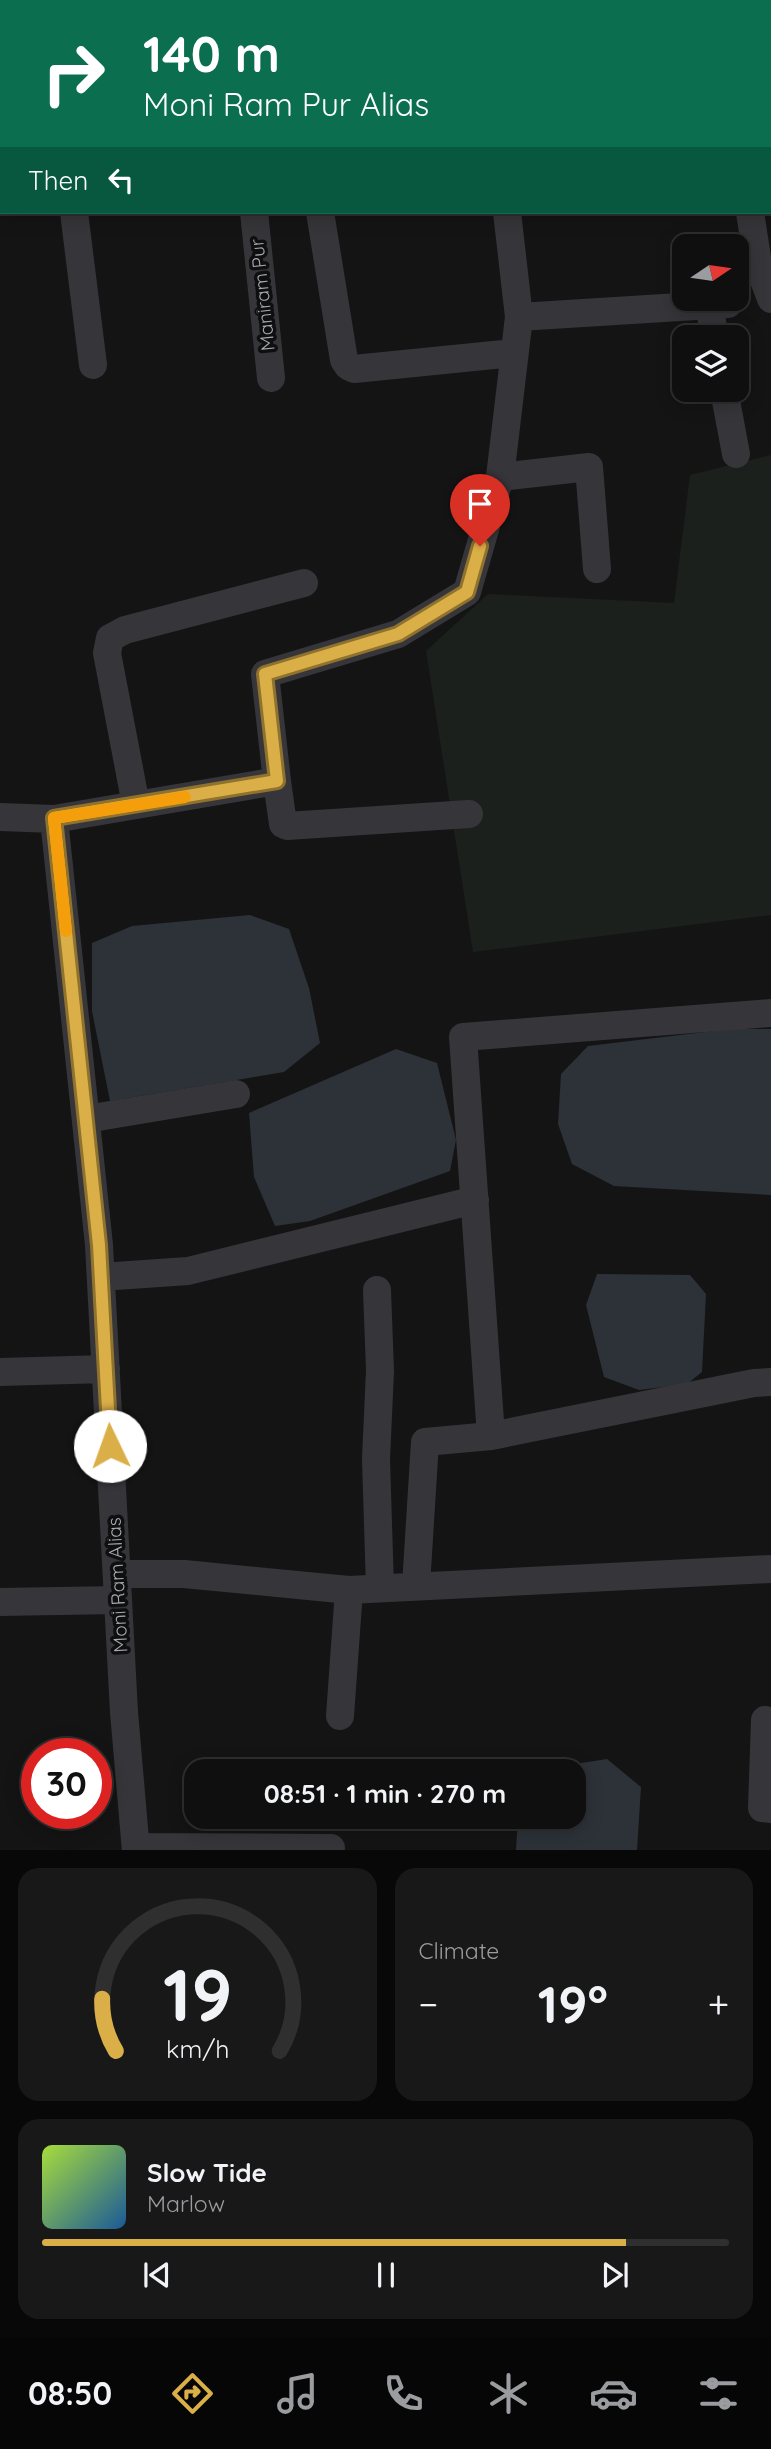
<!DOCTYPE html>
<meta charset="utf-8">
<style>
:root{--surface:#0f0f10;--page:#181819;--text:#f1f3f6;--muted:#9b9c9f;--line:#2f2f30;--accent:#dbaf47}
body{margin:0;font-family:Quicksand,sans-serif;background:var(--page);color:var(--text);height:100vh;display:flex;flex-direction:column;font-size:26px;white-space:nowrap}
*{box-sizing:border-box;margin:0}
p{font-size:23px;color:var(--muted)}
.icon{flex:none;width:38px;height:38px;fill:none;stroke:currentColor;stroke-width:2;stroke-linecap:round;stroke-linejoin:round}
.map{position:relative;height:1850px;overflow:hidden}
.drawer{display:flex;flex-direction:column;gap:18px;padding:18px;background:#080809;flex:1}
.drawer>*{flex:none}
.guide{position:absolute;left:0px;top:0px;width:772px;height:214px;box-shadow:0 4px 18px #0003,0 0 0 2px var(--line);background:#0b6e4f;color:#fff;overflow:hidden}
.needle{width:46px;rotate:77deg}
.controls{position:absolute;left:672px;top:234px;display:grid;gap:14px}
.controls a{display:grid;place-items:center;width:77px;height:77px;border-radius:14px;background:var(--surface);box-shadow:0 4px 18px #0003,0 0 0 2px var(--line);font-size:35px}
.speed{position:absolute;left:21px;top:1738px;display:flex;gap:14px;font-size:35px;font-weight:700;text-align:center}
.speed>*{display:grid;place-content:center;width:91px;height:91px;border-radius:50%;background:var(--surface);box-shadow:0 4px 18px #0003,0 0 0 2px var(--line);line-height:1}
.speed .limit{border:10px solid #d22;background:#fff;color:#111}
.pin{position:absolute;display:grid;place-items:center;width:60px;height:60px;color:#fff;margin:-72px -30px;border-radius:50% 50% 50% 0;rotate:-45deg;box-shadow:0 0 7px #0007}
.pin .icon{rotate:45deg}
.me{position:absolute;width:77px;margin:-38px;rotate:357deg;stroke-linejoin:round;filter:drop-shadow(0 0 5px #0008)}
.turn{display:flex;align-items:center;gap:24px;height:147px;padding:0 28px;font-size:32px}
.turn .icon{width:91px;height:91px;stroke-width:2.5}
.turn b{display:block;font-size:49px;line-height:60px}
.then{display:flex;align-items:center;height:66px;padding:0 28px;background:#0003;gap:14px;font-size:26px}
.big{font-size:52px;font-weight:700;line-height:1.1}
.drawer .tile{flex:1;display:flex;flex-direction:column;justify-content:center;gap:10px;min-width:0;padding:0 24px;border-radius:21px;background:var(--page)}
.drawer .dial{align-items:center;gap:0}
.dial svg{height:182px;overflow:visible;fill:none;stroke:var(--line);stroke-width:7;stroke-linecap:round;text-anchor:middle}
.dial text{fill:var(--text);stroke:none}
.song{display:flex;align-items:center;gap:21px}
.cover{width:84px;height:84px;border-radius:10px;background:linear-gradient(135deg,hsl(80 70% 55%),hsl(210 70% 35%))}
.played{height:7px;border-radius:4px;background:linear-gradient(90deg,var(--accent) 85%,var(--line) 85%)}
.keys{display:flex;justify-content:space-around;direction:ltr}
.heat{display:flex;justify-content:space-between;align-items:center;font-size:38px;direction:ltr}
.drawer .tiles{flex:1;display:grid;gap:18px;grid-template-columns:1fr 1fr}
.tile:last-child{grid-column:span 2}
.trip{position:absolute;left:184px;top:1759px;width:402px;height:70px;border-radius:21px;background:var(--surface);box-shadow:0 4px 18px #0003,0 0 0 2px var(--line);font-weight:700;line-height:70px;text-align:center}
.menu{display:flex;height:112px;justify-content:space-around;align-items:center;background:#060606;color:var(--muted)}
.menu .icon{width:49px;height:49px}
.menu .selected{color:var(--accent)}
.menu b{font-size:32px;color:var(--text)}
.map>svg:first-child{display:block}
.green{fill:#1b201c}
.water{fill:#2c3238}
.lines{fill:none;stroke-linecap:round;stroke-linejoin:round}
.minor{stroke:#36363a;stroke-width:28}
.route-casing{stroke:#8e722e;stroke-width:18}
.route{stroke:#dbaf47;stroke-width:12}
.slow{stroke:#f59e0b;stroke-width:12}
.labels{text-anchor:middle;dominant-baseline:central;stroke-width:7;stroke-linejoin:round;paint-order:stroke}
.street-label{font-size:19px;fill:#a7abb4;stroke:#0f0f10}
</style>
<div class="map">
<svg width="771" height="1851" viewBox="0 0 771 1851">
<rect width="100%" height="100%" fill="#141415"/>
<path class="green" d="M771 455V915L473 952 426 651 488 594 674 603 690 475Z"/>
<path class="water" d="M250 915 289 929 309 988 320 1043 284 1072 110 1101 92 1011V943L132 926Z
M730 1029H771V1195L614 1186 572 1164 558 1124 561 1074 588 1046Z
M396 1049 437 1063 456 1140 450 1171 310 1221 275 1226 254 1177 249 1113Z
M597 1274 690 1275 706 1294 702 1372 687 1384 639 1390 604 1377 586 1305Z
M607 1759 641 1787 637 1850H516L518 1817 574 1816V1771H530Z"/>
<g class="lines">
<path class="minor" d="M46 0 47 2
M200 0 201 2
M677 0V2
M0 137H2
M74 212 93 365
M254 212 271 378
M320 212 344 360 348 366 354 369 514 353
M507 212 519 317
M750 212 758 264 771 299
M709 305 715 338
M724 390 736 454
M500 477 589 467 597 569
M277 781 283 824 287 826 469 814
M136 805 107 653 110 638 125 630 304 583
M0 817 54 819 277 781 265 674 398 634 467 592 500 477 519 317 728 304 732 299
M54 819 99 1245 124 1712 136 1851
M86 1119 236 1094
M101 1277 188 1271 475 1200
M377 1290 380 1371 376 1459 380 1588
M0 1372 106 1369
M491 1436 463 1037 771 1013
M117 1574H184L349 1590 771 1569
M416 1586 425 1442 491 1436 754 1383 771 1382
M0 1602 118 1600
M340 1716 349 1590
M765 1720 762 1808 771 1809
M136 1847 331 1848"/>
</g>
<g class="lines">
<defs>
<path id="route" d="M110 1446 99 1245 54 818 277 781 265 674 398 634 467 592 480 546"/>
</defs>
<use href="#route" class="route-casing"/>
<use href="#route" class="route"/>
<path class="slow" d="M66 931 54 818 185 797"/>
</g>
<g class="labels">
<g class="street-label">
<text transform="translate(262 295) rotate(-96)">Maniram Pur</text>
<text transform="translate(117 1585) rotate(-93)">Moni Ram Alias</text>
</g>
</g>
</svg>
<div class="controls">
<a><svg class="needle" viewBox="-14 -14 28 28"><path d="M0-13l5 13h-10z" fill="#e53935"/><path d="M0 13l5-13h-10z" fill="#9b9c9f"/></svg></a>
<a><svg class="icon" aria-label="layers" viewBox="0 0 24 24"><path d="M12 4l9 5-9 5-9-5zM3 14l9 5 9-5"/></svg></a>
</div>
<div class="speed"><div class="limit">30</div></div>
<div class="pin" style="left:480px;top:546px;background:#d93025"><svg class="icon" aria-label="arrive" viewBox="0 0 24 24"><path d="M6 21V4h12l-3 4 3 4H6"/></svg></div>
<svg class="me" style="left:110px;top:1446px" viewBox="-20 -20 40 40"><circle r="19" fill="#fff"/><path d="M0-13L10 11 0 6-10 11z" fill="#dbaf47"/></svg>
<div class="trip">08:51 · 1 min · 270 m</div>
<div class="guide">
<div class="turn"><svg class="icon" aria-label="right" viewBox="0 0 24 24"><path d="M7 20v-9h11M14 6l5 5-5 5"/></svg><div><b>140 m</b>Moni Ram Pur Alias</div></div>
<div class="then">Then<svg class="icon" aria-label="left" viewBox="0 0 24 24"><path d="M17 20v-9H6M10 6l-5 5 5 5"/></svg></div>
</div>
</div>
<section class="drawer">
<div class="tiles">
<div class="tile dial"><svg viewBox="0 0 100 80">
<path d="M14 69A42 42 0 1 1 86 69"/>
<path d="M14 69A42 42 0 0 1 8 46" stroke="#dbaf47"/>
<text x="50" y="56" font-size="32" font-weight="700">19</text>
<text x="50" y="72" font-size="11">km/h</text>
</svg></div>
<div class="tile"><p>Climate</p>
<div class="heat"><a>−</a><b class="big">19°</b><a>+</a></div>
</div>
<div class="tile">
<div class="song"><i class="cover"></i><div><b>Slow Tide</b><p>Marlow</p></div></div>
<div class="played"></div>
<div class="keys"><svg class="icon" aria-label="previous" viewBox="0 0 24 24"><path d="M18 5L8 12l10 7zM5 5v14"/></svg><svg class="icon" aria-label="pause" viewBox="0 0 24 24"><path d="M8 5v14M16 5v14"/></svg><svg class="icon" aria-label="next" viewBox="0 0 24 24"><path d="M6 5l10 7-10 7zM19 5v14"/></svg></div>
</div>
</div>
</section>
<nav class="menu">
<b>08:50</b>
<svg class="icon selected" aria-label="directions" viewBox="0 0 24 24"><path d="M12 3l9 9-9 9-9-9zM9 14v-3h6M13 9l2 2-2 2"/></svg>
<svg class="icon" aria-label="music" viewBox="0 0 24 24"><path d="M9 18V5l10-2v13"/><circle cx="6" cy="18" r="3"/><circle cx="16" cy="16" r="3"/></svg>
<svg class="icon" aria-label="phone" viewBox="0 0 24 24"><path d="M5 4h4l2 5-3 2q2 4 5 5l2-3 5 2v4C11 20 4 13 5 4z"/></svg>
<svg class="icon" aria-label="climate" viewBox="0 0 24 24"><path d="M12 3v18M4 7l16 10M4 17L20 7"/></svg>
<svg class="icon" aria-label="car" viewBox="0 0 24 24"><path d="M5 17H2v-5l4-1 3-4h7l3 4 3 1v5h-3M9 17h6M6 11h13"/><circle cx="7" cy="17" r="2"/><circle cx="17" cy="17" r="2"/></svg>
<svg class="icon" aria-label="filters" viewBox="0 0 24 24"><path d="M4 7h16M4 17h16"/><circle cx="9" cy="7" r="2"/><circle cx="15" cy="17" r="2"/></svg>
</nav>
